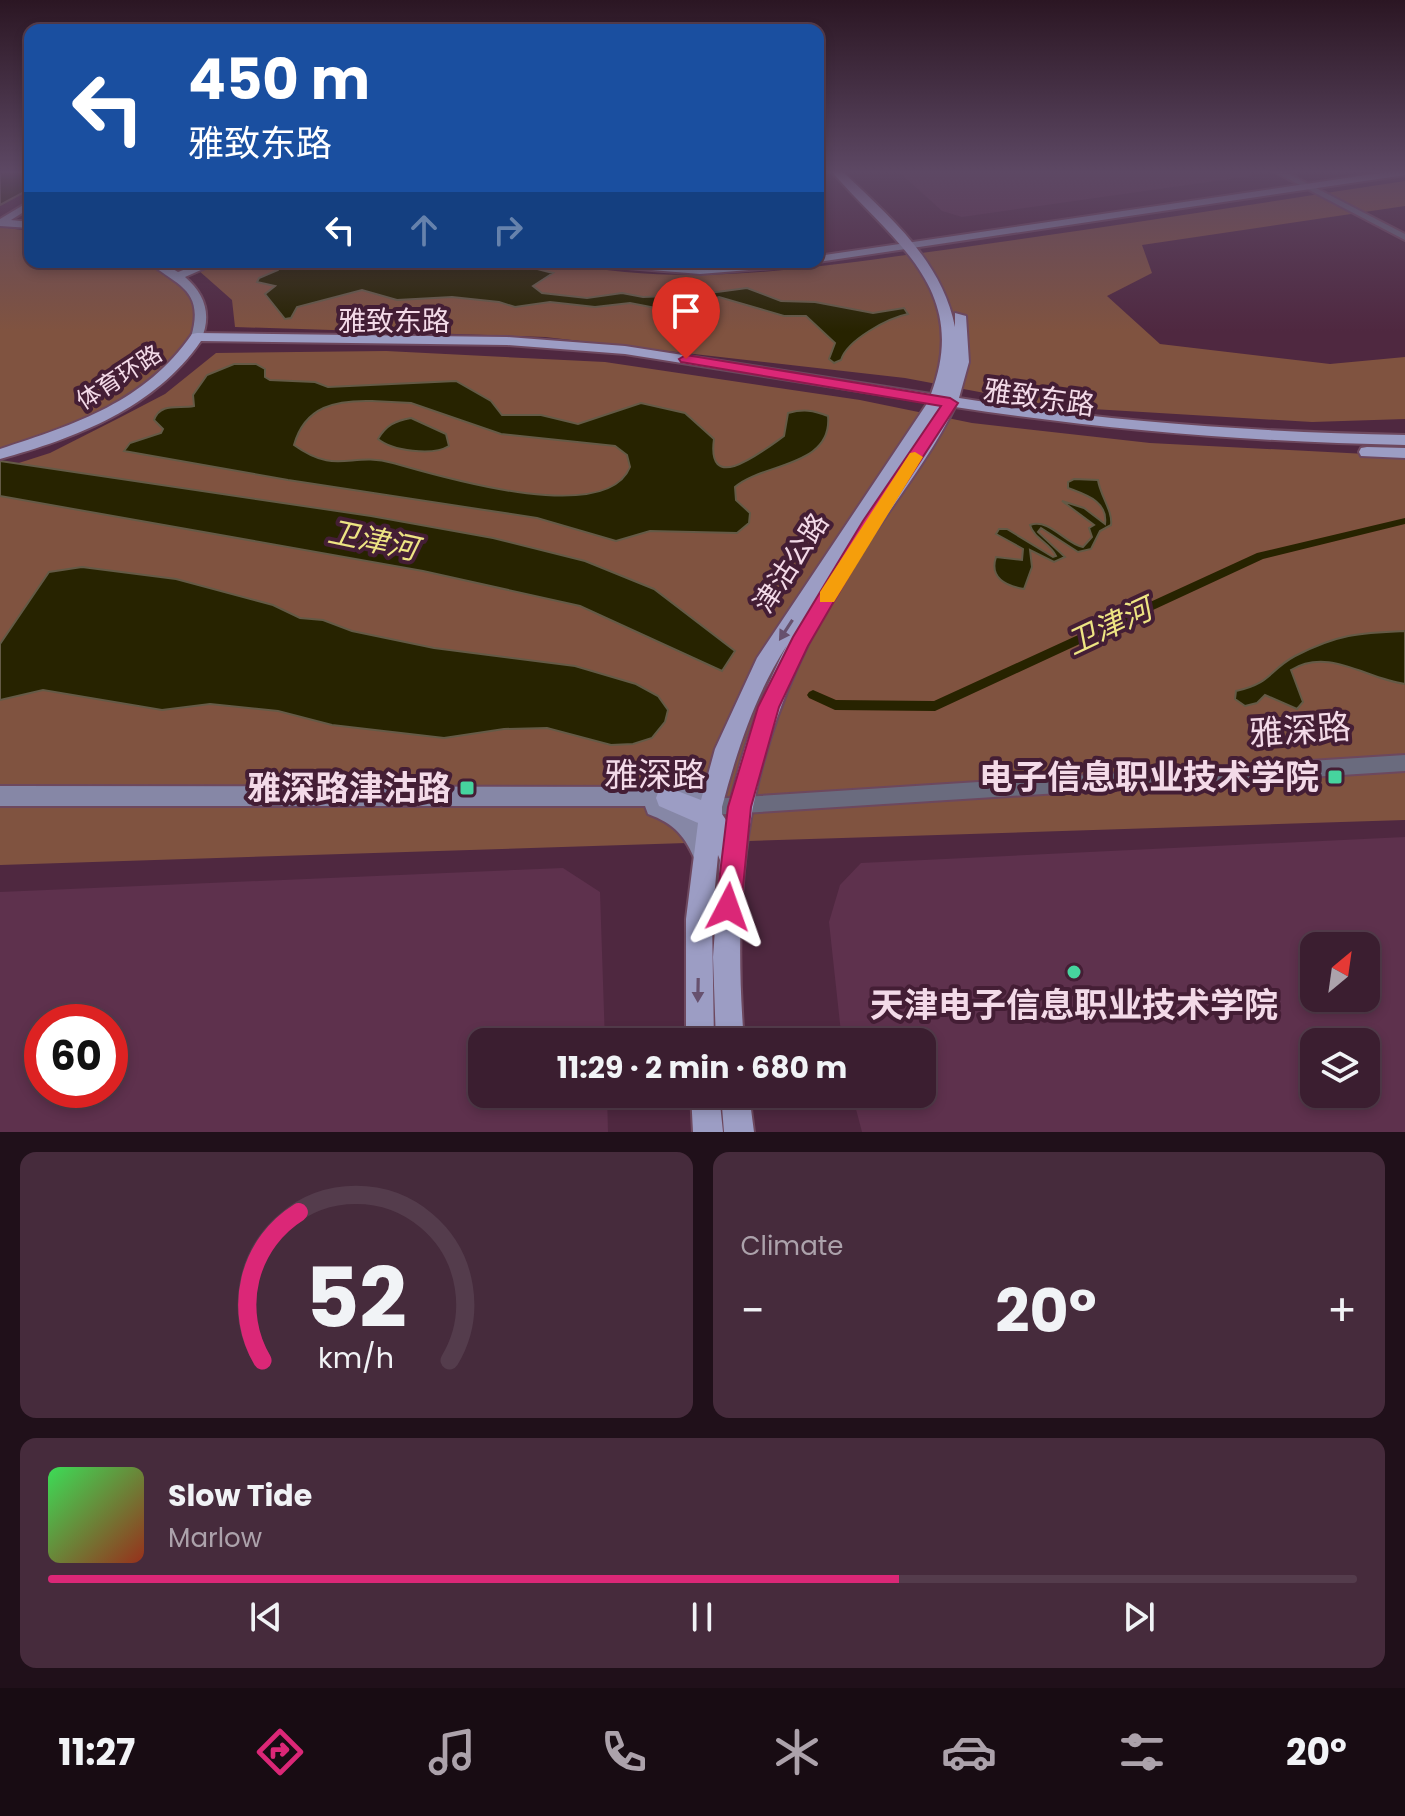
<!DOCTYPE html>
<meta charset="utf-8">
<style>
:root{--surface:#3b1e30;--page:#462b3c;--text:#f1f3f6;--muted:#aca2ab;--line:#543c4c;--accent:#db2777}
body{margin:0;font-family:Poppins,"Noto Sans SC",sans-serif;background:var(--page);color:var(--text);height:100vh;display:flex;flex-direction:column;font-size:30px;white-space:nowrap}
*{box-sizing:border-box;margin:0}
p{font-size:26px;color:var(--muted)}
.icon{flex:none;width:44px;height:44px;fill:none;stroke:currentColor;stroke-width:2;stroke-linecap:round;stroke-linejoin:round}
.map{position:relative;height:1132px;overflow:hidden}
.side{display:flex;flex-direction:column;gap:20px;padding:20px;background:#20101a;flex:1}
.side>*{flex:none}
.top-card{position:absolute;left:24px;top:24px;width:800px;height:244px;border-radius:16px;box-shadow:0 4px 12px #0003,0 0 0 2px var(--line);background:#1a4fa0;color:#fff;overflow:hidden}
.needle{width:52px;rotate:29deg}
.buttons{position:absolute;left:1300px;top:932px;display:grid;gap:16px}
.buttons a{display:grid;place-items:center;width:80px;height:80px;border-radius:16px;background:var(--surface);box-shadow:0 4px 12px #0003,0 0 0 2px var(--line);font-size:40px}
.speed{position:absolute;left:24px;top:1004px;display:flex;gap:16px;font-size:40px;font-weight:700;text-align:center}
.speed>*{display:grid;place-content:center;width:104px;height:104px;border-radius:50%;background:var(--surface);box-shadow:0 4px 12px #0003,0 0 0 2px var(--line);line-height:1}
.speed .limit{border:12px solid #d22;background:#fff;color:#111}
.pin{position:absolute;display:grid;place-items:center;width:68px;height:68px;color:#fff;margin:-82px -34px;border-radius:50% 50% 50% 0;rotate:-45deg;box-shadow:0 0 8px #0007}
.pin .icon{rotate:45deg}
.me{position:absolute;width:88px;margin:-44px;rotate:4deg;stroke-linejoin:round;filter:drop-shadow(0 0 6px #0008)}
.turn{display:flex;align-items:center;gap:28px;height:168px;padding:0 32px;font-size:36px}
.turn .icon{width:104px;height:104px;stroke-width:2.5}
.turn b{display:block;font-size:56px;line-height:68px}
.lanes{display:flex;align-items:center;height:76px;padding:0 32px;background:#0003;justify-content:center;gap:40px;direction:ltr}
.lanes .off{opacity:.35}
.big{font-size:60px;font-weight:700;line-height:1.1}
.side .tile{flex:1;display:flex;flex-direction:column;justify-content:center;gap:12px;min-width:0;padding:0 28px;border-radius:16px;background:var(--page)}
.side .dial{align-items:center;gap:0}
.dial svg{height:208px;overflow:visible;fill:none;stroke:var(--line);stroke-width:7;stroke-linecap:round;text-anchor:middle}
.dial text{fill:var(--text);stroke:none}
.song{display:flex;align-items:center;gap:24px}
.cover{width:96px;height:96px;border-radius:12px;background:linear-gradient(135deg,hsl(130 70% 55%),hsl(10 70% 35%))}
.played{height:8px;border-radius:4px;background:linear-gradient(90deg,var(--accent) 65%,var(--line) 65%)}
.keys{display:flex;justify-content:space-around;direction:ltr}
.heat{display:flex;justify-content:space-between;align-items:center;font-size:44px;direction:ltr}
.side .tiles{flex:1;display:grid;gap:20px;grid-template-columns:1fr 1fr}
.tile:last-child{grid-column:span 2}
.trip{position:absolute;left:468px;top:1028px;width:468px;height:80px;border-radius:16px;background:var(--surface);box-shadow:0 4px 12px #0003,0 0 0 2px var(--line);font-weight:700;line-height:80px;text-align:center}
.dock{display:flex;height:128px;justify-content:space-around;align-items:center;background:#180c13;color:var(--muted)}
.dock .icon{width:56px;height:56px}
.dock .on{color:var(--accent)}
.dock b{font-size:36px;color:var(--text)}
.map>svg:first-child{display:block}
.built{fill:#5e314d;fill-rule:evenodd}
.green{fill:#805340}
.water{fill:#272300;stroke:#645a46;stroke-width:2;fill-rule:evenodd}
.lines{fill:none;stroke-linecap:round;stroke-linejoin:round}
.canal{fill:#272300;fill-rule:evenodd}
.tertiary-casing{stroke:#6d485e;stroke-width:4}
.secondary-casing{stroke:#6d485e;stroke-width:4}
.primary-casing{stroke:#6d485e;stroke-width:4}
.tertiary{fill:#6a6b7e;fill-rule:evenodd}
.secondary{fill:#8687a6;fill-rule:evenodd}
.primary{fill:#9c9dc4;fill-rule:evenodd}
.oneway{fill:#67516e}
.route{fill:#db2777;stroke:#8e194d;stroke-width:2}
.slow{fill:#f59e0b}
.poi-dot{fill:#46d49e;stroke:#441e35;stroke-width:3}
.labels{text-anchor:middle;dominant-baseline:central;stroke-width:8;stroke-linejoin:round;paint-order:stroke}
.far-street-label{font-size:24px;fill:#f3dae8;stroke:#441e35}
.street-label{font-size:28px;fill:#f3dae8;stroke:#441e35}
.water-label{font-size:30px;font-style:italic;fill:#ede483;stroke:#441e35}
.near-street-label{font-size:34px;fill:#f3dae8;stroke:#441e35}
.near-poi-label{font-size:34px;font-weight:bold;fill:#f3dae8;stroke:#441e35;text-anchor:end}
</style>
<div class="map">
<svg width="1405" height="1132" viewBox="0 0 1405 1132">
<rect width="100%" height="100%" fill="#4f2840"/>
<path class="built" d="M899 172H1250L1251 176 962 217 942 211Z
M1405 837V1132H862L852 1094H922V1042H842L829 922 840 885 861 863ZM1314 946H1366V998H1314ZM1314 1042H1366V1094H1314Z
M563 868 600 892 605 1042H482V1094H607L608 1132H0V892ZM110 1022V1090H42V1022Z"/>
<path class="green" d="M1405 181V206L1142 245 1152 273 1107 296 1160 344 1330 364 1405 357V419L1312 422 1059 407 905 378 545 337 235 327 232 300 189 262H560C690 290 821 266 951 249 1102 228 1254 204 1405 181Z
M0 227 30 231V262H145C166 272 180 282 195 300 195 308 197 318 195 325 178 387 56 433 0 449Z
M386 351 605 362 860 400 972 423 1150 443 1405 456V820L0 865V469L50 453 119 418 165 394 216 353Z"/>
<path class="water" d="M0 172H30V189L0 205Z
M283 262H510L553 273 533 286 542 293 587 298 622 293 643 297 694 295 747 288 781 301 815 302 873 313 904 308 908 314C888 318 847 340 841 360L834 363 829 359 835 343 806 316H784L719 297 683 309 666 310 630 303 595 307 550 302 515 307 499 302 452 297 397 300 362 290 297 307 291 318 285 319 265 294 275 286 257 282 259 278 278 270Z
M234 364H256L265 369V377L270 380 315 382 328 387 456 381 491 401 502 415H541L578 424 641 403 685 413 714 439C706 497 764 450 784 436L788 413C803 409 813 410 828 416 833 467 762 463 735 487L736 500 750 513 749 523 737 533 650 531 616 541 537 518 288 480 124 451 130 443 161 433 163 429 154 420C160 402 179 409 194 406L193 395 207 375ZM372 401 411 403 501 434 615 446 627 455 630 467C606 527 439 476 393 463 351 451 337 476 294 445 305 406 336 400 372 401Z
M411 418 446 434 449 446C433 456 392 451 378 439 386 425 395 421 411 418Z
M0 461 371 516 493 538 585 561 654 589 735 651 722 671 580 606 423 571 0 496Z
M1074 479 1098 480C1100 495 1113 511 1111 525L1100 531 1091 549 1078 552 1041 528 1038 532 1065 557 1054 562 1030 550 1032 567 1024 589C1006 586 989 578 996 557L1022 560 1023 549 996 534 999 529H1007L1053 557 1056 556C1050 543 1034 539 1030 525 1050 518 1065 544 1083 547L1092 537 1089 528 1094 525 1062 501 1084 508 1105 524C1108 501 1086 495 1068 488V482Z
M82 567 176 579 273 605 300 618 323 620 352 631 434 648 575 666 636 684 658 696 668 710 665 722 652 738 633 744 611 745 547 728 504 729 444 738 332 725 278 711 210 704 162 710 43 690 0 700V644L49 572Z
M1405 631V684C1366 679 1329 647 1291 670L1303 702 1297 709 1265 695 1257 703 1245 706 1235 699 1236 691C1272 683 1269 670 1295 656 1338 634 1358 633 1405 631Z"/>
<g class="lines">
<path class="canal" d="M1405 518V524L1263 559 935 711 835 710 809 698 807 695 809 692 813 690 836 700 934 701 1257 553Z"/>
<defs>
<path id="tertiary" d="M1275 172H1285L1405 234V240Z
M1405 755V771L711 815 705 813 702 807 705 801 711 799Z"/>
<path id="secondary" d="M1387 172H1405V175L818 262V256Z
M30 201V208L11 220 30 222V228L0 226V219Z
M148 262H161L178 272 205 262H219L185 277C205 294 212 315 201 340H193L191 337C205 290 178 286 148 262Z
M586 262C624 262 661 267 698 268 738 269 778 262 817 262L812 265 700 274 591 265Z
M0 786 713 787 720 790 723 797 720 804 713 807 678 806C699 818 707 834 715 855L712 862 704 866 696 862C685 836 675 824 648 814L645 806H0Z"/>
<path id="primary" d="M832 172H843C890 217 942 261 955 327V313L966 316 969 362 959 398C1106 422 1256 432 1405 435V445C1255 442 1104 430 955 407 926 466 881 519 846 576 752 728 730 865 744 1042H716L713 957 720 860 718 855 712 919 714 1042H686V919L698 823 659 806 656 798 659 790 667 787 701 800 715 749 757 658 928 402 625 354 507 345 201 341C155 408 76 438 0 459V449C76 424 145 402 192 334L197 333 507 337 625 346 931 394C971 289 893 242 832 172ZM787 645C758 701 739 759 726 820L722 814V807C737 750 755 695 787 645Z
M1367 447 1405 448V458L1361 456 1359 452 1361 448Z
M691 1094H719L723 1132H693Z
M721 1094H749L754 1132H724Z"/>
</defs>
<use href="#tertiary" class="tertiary-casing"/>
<use href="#secondary" class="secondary-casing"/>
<use href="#primary" class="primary-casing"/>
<use href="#tertiary" class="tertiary"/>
<use href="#secondary" class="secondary"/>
<use href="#primary" class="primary"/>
</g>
<defs><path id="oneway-solid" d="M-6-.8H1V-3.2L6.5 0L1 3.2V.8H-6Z" transform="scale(2)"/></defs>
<g class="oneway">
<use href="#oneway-solid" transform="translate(786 630) rotate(123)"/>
<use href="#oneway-solid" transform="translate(698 990) rotate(91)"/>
</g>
<linearGradient id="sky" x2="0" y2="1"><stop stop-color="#2b1623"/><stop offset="0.52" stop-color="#5d4864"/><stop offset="1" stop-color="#5d4864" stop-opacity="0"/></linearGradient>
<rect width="1405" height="331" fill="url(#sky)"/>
<path class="route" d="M686 355 950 398 958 403 876 529 808 646 779 707 751 807 741 907 737 916 728 919 719 916 716 907 728 807 758 707 793 637 863 521 941 406 681 362 679 359Z"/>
<path class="slow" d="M915 452 923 457 834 602H820V592L910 453Z"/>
<g class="poi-dot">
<rect x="1327" y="769" width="16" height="16" rx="4"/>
<rect x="459" y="780" width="16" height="16" rx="4"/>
<circle cx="1074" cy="972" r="8"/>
</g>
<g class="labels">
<g class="far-street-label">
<text transform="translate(119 377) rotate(-33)">体育环路</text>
</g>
<g class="street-label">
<text x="394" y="321">雅致东路</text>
<text transform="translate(1039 398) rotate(8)">雅致东路</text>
<text transform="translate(791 563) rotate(-57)">津沽公路</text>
</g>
<g class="water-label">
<text transform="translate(373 540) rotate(12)">卫津河</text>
<text transform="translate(1109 626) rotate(-25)">卫津河</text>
</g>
<g class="near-street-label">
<text transform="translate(1300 730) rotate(-4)">雅深路</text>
<text x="655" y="775">雅深路</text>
</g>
<g class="near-poi-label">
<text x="1319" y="777">电子信息职业技术学院</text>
<text x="451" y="788">雅深路津沽路</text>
<text x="1074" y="1005" text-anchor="middle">天津电子信息职业技术学院</text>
</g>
</g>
</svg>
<div class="buttons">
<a><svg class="needle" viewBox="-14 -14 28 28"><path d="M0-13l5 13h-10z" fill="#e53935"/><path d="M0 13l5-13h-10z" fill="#aca2ab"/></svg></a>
<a><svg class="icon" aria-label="layers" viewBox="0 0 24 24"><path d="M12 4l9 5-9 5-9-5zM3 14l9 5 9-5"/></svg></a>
</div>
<div class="speed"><div class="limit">60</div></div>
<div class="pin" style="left:686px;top:359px;background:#d93025"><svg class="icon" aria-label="arrive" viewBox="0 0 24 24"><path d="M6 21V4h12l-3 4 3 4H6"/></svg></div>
<svg class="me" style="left:728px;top:907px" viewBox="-20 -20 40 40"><path d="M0-17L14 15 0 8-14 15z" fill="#db2777" stroke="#fff" stroke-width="4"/></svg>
<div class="trip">11:29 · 2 min · 680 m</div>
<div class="top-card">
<div class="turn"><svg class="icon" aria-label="left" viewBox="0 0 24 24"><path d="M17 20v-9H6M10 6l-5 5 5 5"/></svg><div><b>450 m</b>雅致东路</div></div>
<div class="lanes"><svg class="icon" aria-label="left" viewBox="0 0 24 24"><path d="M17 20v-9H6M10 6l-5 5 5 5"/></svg><svg class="icon off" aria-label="ahead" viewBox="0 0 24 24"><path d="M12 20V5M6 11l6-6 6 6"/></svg><svg class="icon off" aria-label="right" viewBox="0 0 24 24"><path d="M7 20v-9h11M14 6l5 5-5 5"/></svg></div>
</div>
</div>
<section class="side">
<div class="tiles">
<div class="tile dial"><svg viewBox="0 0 100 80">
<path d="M14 69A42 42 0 1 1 86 69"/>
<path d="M14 69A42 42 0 0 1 28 12" stroke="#db2777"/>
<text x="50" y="56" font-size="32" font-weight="700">52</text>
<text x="50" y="72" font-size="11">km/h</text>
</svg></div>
<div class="tile"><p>Climate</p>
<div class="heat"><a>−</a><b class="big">20°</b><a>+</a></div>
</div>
<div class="tile">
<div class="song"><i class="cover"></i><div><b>Slow Tide</b><p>Marlow</p></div></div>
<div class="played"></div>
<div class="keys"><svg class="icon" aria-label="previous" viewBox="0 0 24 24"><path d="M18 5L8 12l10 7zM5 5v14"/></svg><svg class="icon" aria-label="pause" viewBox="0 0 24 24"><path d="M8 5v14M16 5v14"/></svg><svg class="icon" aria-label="next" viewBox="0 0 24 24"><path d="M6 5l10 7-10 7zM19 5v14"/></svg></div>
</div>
</div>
</section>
<nav class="dock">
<b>11:27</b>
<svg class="icon on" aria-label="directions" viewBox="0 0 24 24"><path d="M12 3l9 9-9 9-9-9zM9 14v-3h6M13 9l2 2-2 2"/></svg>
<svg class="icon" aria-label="music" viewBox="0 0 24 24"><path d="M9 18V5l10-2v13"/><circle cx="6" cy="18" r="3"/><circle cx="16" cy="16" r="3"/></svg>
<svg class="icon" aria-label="phone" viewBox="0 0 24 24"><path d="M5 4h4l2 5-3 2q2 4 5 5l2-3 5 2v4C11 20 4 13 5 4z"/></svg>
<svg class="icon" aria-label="climate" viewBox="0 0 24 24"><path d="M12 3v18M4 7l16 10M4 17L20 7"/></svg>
<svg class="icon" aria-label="car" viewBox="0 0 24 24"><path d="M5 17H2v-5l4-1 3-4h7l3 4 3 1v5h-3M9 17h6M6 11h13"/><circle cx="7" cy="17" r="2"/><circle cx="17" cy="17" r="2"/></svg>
<svg class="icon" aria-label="filters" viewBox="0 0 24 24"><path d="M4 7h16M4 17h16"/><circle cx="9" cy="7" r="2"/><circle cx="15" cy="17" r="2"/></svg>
<b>20°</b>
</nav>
